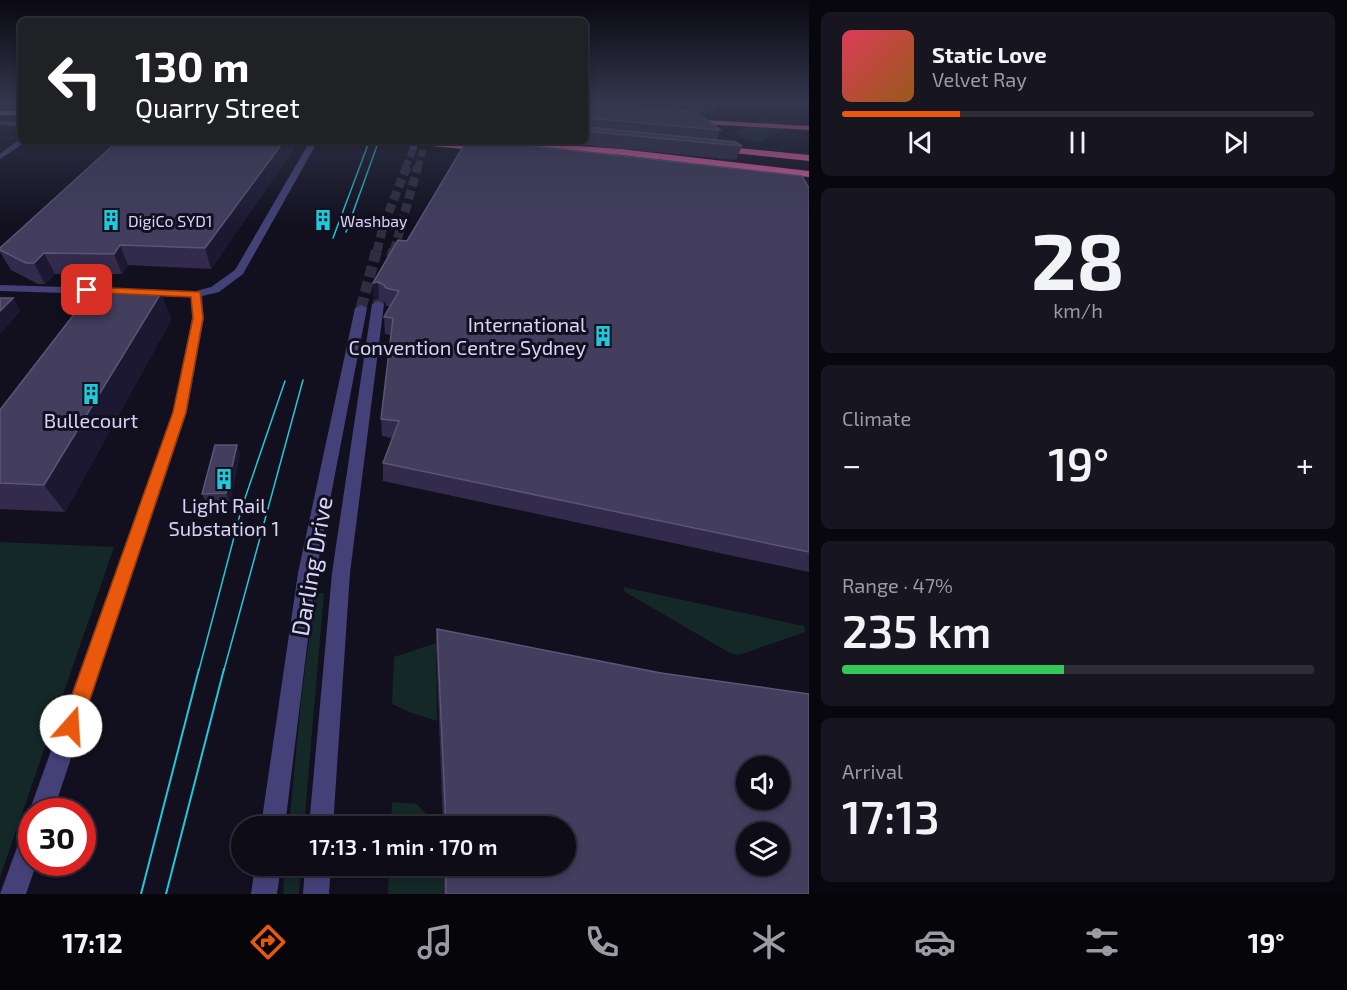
<!DOCTYPE html>
<meta charset="utf-8">
<style>
:root{--surface:#0e0c17;--page:#171520;--text:#f1f3f6;--muted:#9b9ba1;--line:#2e2c36;--accent:#ea580c}
body{margin:0;font-family:"Exo 2",sans-serif;background:var(--page);color:var(--text);height:100vh;display:flex;flex-direction:column;font-size:22px;white-space:nowrap}
*{box-sizing:border-box;margin:0}
p{font-size:20px;color:var(--muted)}
.icon{flex:none;width:33px;height:33px;fill:none;stroke:currentColor;stroke-width:2;stroke-linecap:round;stroke-linejoin:round}
.map{position:relative;flex:1;overflow:hidden}
.sheet{display:flex;flex-direction:column;gap:12px;padding:12px;background:#08070d;width:538px}
.sheet>*{flex:none}
.hud{position:absolute;left:18px;top:18px;width:570px;height:126px;border-radius:9px;box-shadow:0 3px 9px #0003,0 0 0 2px var(--line);background:#202124;color:#fff;overflow:hidden}
.buttons{position:absolute;left:736px;top:756px;display:grid;gap:12px}
.buttons a{display:grid;place-items:center;width:54px;height:54px;border-radius:50%;background:var(--surface);box-shadow:0 3px 9px #0003,0 0 0 2px var(--line);font-size:30px}
.speed{position:absolute;left:18px;top:798px;display:flex;gap:12px;font-size:30px;font-weight:700;text-align:center}
.speed>*{display:grid;place-content:center;width:78px;height:78px;border-radius:50%;background:var(--surface);box-shadow:0 3px 9px #0003,0 0 0 2px var(--line);line-height:1}
.speed .limit{border:9px solid #d22;background:#fff;color:#111}
.pin{position:absolute;display:grid;place-items:center;width:51px;height:51px;color:#fff;margin:-26px;border-radius:12px;box-shadow:0 3px 9px #0006}
.me{position:absolute;width:66px;margin:-33px;rotate:19deg;stroke-linejoin:round;filter:drop-shadow(0 0 4px #0008)}
.turn{display:flex;align-items:center;gap:21px;height:126px;padding:0 18px;font-size:27px}
.turn .icon{width:78px;height:78px;stroke-width:2.5}
.turn b{display:block;font-size:42px;line-height:51px}
.big{font-size:45px;font-weight:600;line-height:1.1}
.sheet .widget{flex:1;display:flex;flex-direction:column;justify-content:center;gap:9px;min-width:0;padding:0 21px;border-radius:9px;background:var(--page)}
.sheet .dial{align-items:center;gap:0}
.dial b{font-size:78px;line-height:1}
.song{display:flex;align-items:center;gap:18px}
.cover{width:72px;height:72px;border-radius:9px;background:linear-gradient(135deg,hsl(350 70% 55%),hsl(30 70% 35%))}
.played{height:6px;border-radius:3px;background:linear-gradient(90deg,var(--accent) 25%,var(--line) 25%)}
.keys{display:flex;justify-content:space-around;direction:ltr}
.heat{display:flex;justify-content:space-between;align-items:center;font-size:33px;direction:ltr}
.charge{height:9px;border-radius:4px;background:linear-gradient(90deg,#34c759 47%,var(--line) 0)}
.trip{position:absolute;left:231px;top:816px;width:345px;height:60px;border-radius:30px;background:var(--surface);box-shadow:0 3px 9px #0003,0 0 0 2px var(--line);font-weight:600;line-height:60px;text-align:center}
.tabs{display:flex;height:96px;justify-content:space-around;align-items:center;background:#060509;color:var(--muted)}
.tabs .icon{width:42px;height:42px}
.tabs .on{color:var(--accent)}
.tabs b{font-size:27px;color:var(--text)}
main{display:flex;flex:1;min-height:0}
.map>svg:first-child{display:block}
.green{fill:#142827}
.lines{fill:none;stroke-linecap:round;stroke-linejoin:round}
.minor-tunnel-far2{stroke:#302d40;stroke-width:7;stroke-dasharray:7 4;stroke-linecap:butt}
.minor-tunnel-far1{stroke:#302d40;stroke-width:9;stroke-dasharray:9 4.5;stroke-linecap:butt}
.minor-tunnel{stroke:#302d40;stroke-width:11;stroke-dasharray:11 5;stroke-linecap:butt}
.minor{fill:#434178;fill-rule:evenodd}
.major{fill:#b96aea;fill-rule:evenodd}
.highway{fill:#e960a2;fill-rule:evenodd}
.tram-far1{stroke:#1fc9da;stroke-width:1.5}
.tram{stroke:#1fc9da;stroke-width:2}
.highway-bridge{stroke:#e960a2;stroke-width:8}
.wall{fill:#322b4b}
.shaded-wall{fill:#1d1832}
.building{fill:#433d5e;stroke:#5b5576;stroke-width:1.5;fill-rule:evenodd}
.route{fill:#ea580c;stroke:#983908;stroke-width:1.5}
.labels{text-anchor:middle;dominant-baseline:central;stroke-width:6;stroke-linejoin:round;paint-order:stroke}
.far-poi-label{font-size:16px;fill:#d8d4f9;stroke:#12101f;text-anchor:start}
.poi-label{font-size:20px;fill:#d8d4f9;stroke:#12101f}
.near-street-label{font-size:24px;fill:#d8d4f9;stroke:#12101f}
</style>
<main>
<div class="map">
<svg width="809" height="894" viewBox="0 0 809 894">
<rect width="100%" height="100%" fill="#12101f"/>
<path class="green" d="M763 118 774 121 784 129C762 141 757 150 735 133Z
M0 542 114 547 0 877Z
M623 587 804 626 805 632 739 655 730 653 625 592Z
M315 593H324L304 826H289L301 700Z
M436 643 437 721 409 712 392 704 394 657Z
M392 802 417 804 437 826H391Z
M285 866H301L299 894H283Z
M389 866H443L444 894H388Z"/>
<g class="lines">
<path class="minor-tunnel-far2" d="M406 167 413 149
M418 167 423 150"/>
<path class="minor-tunnel-far1" d="M377 251 383 227 407 166
M394 251 418 166"/>
<path class="minor-tunnel" d="M378 304 394 249
M361 308 377 249"/>
<path class="minor" d="M0 102H21V106H0Z
M0 121 21 122V126L0 125Z
M20 139 27 141 0 159V154Z
M310 141H318L243 274 219 292 202 296 204 318 187 412 53 812H32V819L29 812 173 412 192 318 191 297 0 291V285L196 291 211 287 235 270Z
M411 141H419L416 151 409 149Z
M378 301 384 304 350 573 333 826H309L332 573 372 304Z
M361 305 367 308 316 573 285 826H261L298 573 355 308Z
M32 828V862H37L26 894H0L23 831Z
M255 866H281L277 894H251Z
M305 866H331L329 894H303Z"/>
<path class="major" d="M0 111H21V115H0Z"/>
<path class="highway" d="M688 119 809 126V130L685 123 684 121Z
M507 141 621 149 809 171V177L621 155 504 146 503 144Z
M718 146 809 155V161L715 151V147Z"/>
<path class="tram-far1" d="M346 232 378 143
M333 238 369 142
M199 670 242 507 285 381
M224 670 303 380"/>
<path class="tram" d="M141 894 199 669
M166 894 224 669"/>
<path class="highway-bridge" d="M420 141 486 147"/>
</g>
<path class="wall" d="M585 101H719L715 111 689 112 720 130 717 140 742 146 736 160 583 145 513 141H585Z
M118 141H299L211 269 128 265 122 274H55L45 284H38L11 270 0 252V248Z
M809 188V572L383 481V463L392 438 382 436 381 419 391 335 385 334 384 317 390 306H386L385 302 379 299 374 300 373 283 407 241Z
M161 293 171 320 65 512 0 509V410Z
M240 454 230 503H207L202 494Z
M437 629 661 673 809 894H444L443 866H566V826H443L436 643Z"/>
<path class="shaded-wall" d="M284 141H299L211 269 205 248Z
M120 245 128 265 122 274 114 254Z
M44 253 55 274 45 284 34 263Z
M378 282 379 299 374 300 373 283Z
M161 293 171 320 65 512 44 485Z
M13 298 21 311 0 334V311Z
M237 445 240 454 230 503 226 493Z"/>
<path class="building" d="M585 101 586 105 696 112 720 130 588 118 586 120V127L736 142 742 146 585 131Z
M646 101H681L685 103Z
M118 141H284L205 248 120 245 114 254 44 253 34 263H26L0 250V248Z
M474 141H488L802 176 809 188V552L383 463 399 421 381 419 393 318 384 317 399 291 386 288 384 285 378 282 373 283 398 240 407 241 464 145 472 146Z
M92 291 161 293 44 485 0 483V410Z
M0 298H13L0 311Z
M215 445H237L226 493 202 494Z
M437 629 661 673 809 694V894H446V866H566V826H446ZM747 766H780V800H747ZM747 832H780V866H747Z"/>
<linearGradient id="sky" x2="0" y2="1"><stop stop-color="#0a0911"/><stop offset="0.45" stop-color="#33374d"/><stop offset="1" stop-color="#33374d" stop-opacity="0"/></linearGradient>
<rect width="809" height="226" fill="url(#sky)"/>
<path class="route" d="M87 287 200 292 203 318 186 412 81 726 78 733 71 736 64 733 61 726 173 412 193 318 191 297 84 292V288Z"/>
<defs>
<symbol id="building-bare" viewBox="-9 -9 18 18"><path d="M-4-6H4V6H1V3H-1V6H-4ZM-2.5-4.3h1.7v1.8h-1.7ZM.8-4.3h1.7v1.8H.8ZM-2.5-1h1.7V.8h-1.7ZM.8-1h1.7V.8H.8Z" fill="#1fc9da" stroke="#12101f" stroke-width="2.5" paint-order="stroke"/></symbol>
</defs>
<g fill-rule="evenodd">
<use href="#building-bare" x="96" y="205" width="30" height="30"/>
<use href="#building-bare" x="308" y="205" width="30" height="30"/>
<use href="#building-bare" x="588" y="321" width="30" height="30"/>
<use href="#building-bare" x="76" y="379" width="30" height="30"/>
<use href="#building-bare" x="209" y="464" width="30" height="30"/>
</g>
<g class="labels">
<g class="far-poi-label">
<text x="128" y="220">DigiCo SYD1</text>
<text x="340" y="220">Washbay</text>
</g>
<g class="poi-label">
<text x="586" y="324" text-anchor="end">International<tspan x="586" dy="23">Convention Centre Sydney</tspan></text>
<text x="91" y="420">Bullecourt</text>
<text x="224" y="505">Light Rail<tspan x="224" dy="23">Substation 1</tspan></text>
</g>
<g class="near-street-label">
<text transform="translate(311 566) rotate(-80)">Darling Drive</text>
</g>
</g>
</svg>
<div class="buttons">
<a><svg class="icon" aria-label="sound" viewBox="0 0 24 24"><path d="M4 9h4l5-4v14l-5-4H4zM17 9q2 3 0 6"/></svg></a>
<a><svg class="icon" aria-label="layers" viewBox="0 0 24 24"><path d="M12 4l9 5-9 5-9-5zM3 14l9 5 9-5"/></svg></a>
</div>
<div class="speed"><div class="limit">30</div></div>
<div class="pin" style="left:87px;top:290px;background:#d93025"><svg class="icon" aria-label="arrive" viewBox="0 0 24 24"><path d="M6 21V4h12l-3 4 3 4H6"/></svg></div>
<svg class="me" style="left:71px;top:726px" viewBox="-20 -20 40 40"><circle r="19" fill="#fff"/><path d="M0-13L10 11 0 6-10 11z" fill="#ea580c"/></svg>
<div class="trip">17:13 · 1 min · 170 m</div>
<div class="hud">
<div class="turn"><svg class="icon" aria-label="left" viewBox="0 0 24 24"><path d="M17 20v-9H6M10 6l-5 5 5 5"/></svg><div><b>130 m</b>Quarry Street</div></div>
</div>
</div>
<section class="sheet">
<div class="widget">
<div class="song"><i class="cover"></i><div><b>Static Love</b><p>Velvet Ray</p></div></div>
<div class="played"></div>
<div class="keys"><svg class="icon" aria-label="previous" viewBox="0 0 24 24"><path d="M18 5L8 12l10 7zM5 5v14"/></svg><svg class="icon" aria-label="pause" viewBox="0 0 24 24"><path d="M8 5v14M16 5v14"/></svg><svg class="icon" aria-label="next" viewBox="0 0 24 24"><path d="M6 5l10 7-10 7zM19 5v14"/></svg></div>
</div>
<div class="widget dial"><b>28</b><p>km/h</p></div>
<div class="widget"><p>Climate</p>
<div class="heat"><a>−</a><b class="big">19°</b><a>+</a></div>
</div>
<div class="widget"><p>Range · 47%</p><b class="big">235 km</b><div class="charge"></div></div>
<div class="widget"><p>Arrival</p><b class="big">17:13</b></div>
</section>
</main>
<nav class="tabs">
<b>17:12</b>
<svg class="icon on" aria-label="directions" viewBox="0 0 24 24"><path d="M12 3l9 9-9 9-9-9zM9 14v-3h6M13 9l2 2-2 2"/></svg>
<svg class="icon" aria-label="music" viewBox="0 0 24 24"><path d="M9 18V5l10-2v13"/><circle cx="6" cy="18" r="3"/><circle cx="16" cy="16" r="3"/></svg>
<svg class="icon" aria-label="phone" viewBox="0 0 24 24"><path d="M5 4h4l2 5-3 2q2 4 5 5l2-3 5 2v4C11 20 4 13 5 4z"/></svg>
<svg class="icon" aria-label="climate" viewBox="0 0 24 24"><path d="M12 3v18M4 7l16 10M4 17L20 7"/></svg>
<svg class="icon" aria-label="car" viewBox="0 0 24 24"><path d="M5 17H2v-5l4-1 3-4h7l3 4 3 1v5h-3M9 17h6M6 11h13"/><circle cx="7" cy="17" r="2"/><circle cx="17" cy="17" r="2"/></svg>
<svg class="icon" aria-label="filters" viewBox="0 0 24 24"><path d="M4 7h16M4 17h16"/><circle cx="9" cy="7" r="2"/><circle cx="15" cy="17" r="2"/></svg>
<b>19°</b>
</nav>
